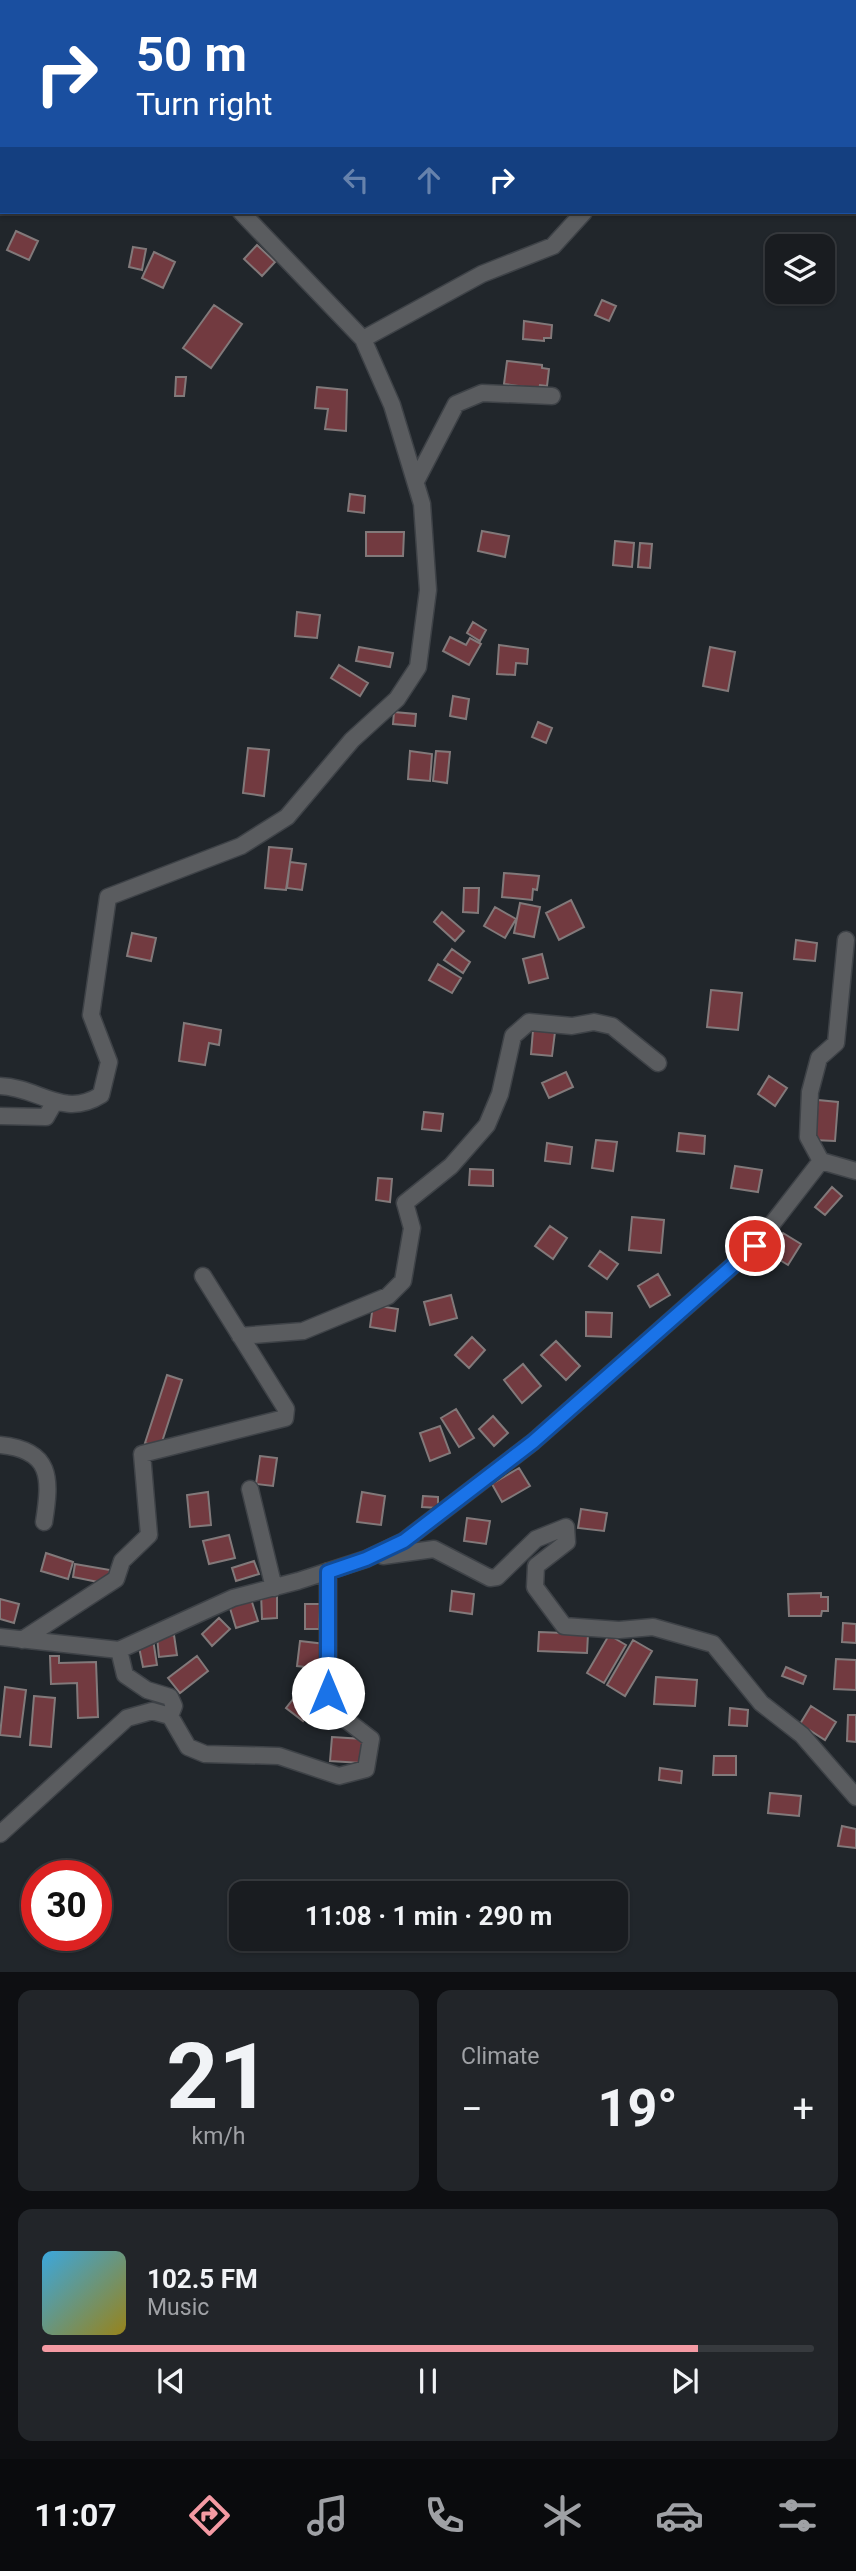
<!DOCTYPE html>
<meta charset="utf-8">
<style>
:root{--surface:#191c20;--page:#222529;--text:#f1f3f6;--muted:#9fa1a5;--line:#373a3e;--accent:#f49aa3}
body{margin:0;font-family:Roboto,sans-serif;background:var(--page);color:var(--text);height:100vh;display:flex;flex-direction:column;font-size:26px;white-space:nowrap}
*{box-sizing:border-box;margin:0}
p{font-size:23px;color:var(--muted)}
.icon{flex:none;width:38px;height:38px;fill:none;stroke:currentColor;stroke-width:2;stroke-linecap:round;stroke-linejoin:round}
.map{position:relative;height:1972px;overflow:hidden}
.drawer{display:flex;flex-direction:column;gap:18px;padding:18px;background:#0e0f12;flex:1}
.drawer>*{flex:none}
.banner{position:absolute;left:0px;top:0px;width:858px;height:214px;box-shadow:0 2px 5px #0004,0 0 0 2px var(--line);background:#1a4fa0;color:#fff;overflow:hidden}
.fabs{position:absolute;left:765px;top:234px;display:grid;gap:14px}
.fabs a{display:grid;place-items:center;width:70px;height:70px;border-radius:14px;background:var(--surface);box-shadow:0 2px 5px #0004,0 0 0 2px var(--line);font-size:35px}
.speed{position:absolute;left:21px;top:1860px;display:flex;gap:14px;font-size:35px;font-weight:700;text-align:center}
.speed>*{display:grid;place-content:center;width:91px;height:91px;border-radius:50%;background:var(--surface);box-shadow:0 2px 5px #0004,0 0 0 2px var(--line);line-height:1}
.speed .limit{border:10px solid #d22;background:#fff;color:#111}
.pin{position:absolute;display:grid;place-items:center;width:60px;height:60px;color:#fff;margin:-30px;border:4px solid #fff;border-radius:50%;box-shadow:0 2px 7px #0007}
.me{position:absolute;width:77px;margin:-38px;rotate:0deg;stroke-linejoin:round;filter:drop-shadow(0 0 5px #0008)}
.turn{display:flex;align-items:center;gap:24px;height:147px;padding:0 21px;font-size:32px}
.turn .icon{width:91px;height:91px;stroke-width:2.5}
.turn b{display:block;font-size:49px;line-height:60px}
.lanes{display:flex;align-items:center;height:66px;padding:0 21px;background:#0003;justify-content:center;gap:35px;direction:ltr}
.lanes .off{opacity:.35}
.big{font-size:52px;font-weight:700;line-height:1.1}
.drawer .widget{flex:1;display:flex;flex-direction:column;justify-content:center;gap:10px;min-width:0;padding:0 24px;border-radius:14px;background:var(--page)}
.drawer .dial{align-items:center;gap:0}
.dial b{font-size:91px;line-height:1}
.song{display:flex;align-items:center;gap:21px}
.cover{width:84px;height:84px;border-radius:10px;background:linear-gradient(135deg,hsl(200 70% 55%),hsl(50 70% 35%))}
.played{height:7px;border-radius:4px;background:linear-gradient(90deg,var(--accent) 85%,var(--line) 85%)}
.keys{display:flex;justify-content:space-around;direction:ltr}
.heat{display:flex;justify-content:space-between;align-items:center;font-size:38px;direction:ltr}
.drawer .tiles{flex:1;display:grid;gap:18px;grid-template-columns:1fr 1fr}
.widget:last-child{grid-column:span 2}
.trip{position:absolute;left:229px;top:1881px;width:399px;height:70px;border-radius:14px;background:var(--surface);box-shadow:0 2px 5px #0004,0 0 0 2px var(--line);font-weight:700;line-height:70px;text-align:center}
.tabs{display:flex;height:112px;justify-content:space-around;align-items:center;background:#0a0b0d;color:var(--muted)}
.tabs .icon{width:49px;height:49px}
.tabs .selected{color:var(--accent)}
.tabs b{font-size:32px;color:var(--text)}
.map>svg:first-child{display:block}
.building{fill:#723a40;stroke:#82797a;stroke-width:2}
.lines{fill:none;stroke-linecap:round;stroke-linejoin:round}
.street-casing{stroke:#3e4247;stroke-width:19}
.street{stroke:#5a5c5f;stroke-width:16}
.route-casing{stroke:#114b97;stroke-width:18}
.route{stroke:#1a73e8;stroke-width:12}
</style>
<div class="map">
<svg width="856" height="1973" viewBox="0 0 856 1973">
<rect width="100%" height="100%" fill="#21262b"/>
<path class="building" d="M16 231 38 241 29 260 7 250Z
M257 245 275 262 262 276 244 259Z
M133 247 146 249 142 270 129 267Z
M154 252 175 262 163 288 142 278Z
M602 300 616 306 609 321 595 315Z
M214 305 242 324 211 368 183 348Z
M524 321 552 325 551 338H544V341L523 339Z
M507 361 542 365V368L549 369 547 386 540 385 539 389 504 384Z
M176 377H186L184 396H175Z
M317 387 347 390 346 431 325 429 328 409 315 408Z
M350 494 365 496 364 513 348 511Z
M482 531 509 536 505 557 478 551Z
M366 532H404L403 556H366Z
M615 541 634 543 632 567 613 565Z
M640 543 652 544 650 568 638 567Z
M297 612 320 615 317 638 295 636Z
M473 622 486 630 480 641 467 633Z
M450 637 466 645 470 638 481 644 469 665 443 651Z
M499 645 528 649 527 664 516 663 515 675 497 674Z
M359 647 393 653 390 667 356 661Z
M710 647 735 652 728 691 703 686Z
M339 665 368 683 360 696 331 678Z
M453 696 469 699 466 719 450 716Z
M394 712 416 714 415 726 393 724Z
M538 722 552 728 546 743 532 737Z
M248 748 269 750 264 796 243 793Z
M410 751 432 754 430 781 408 779Z
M436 751 450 752 447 783 433 781Z
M269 847 292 849 286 890 265 888Z
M290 862 306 864 302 890 287 888Z
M504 873 539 876 537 890 533 889 532 900 502 897Z
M464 888H479L478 913 463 912Z
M571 900 584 927 559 940 546 913Z
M520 903 540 907 534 937 514 933Z
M495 907 516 919 505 938 484 926Z
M442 912 464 931 455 941 434 922Z
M132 933 156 938 151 961 127 956Z
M796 940 817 943 815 961 794 959Z
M452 949 470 962 463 973 444 960Z
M542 954 548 978 529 983 523 959Z
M438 964 461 978 452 993 429 980Z
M711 990 742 993 738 1030 707 1027Z
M184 1023 221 1030 219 1045 209 1043 205 1065 179 1061Z
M533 1030 555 1032 552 1056 531 1054Z
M566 1072 573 1087 549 1098 542 1083Z
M769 1076 787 1088 775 1106 758 1094Z
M818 1100 838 1102 835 1141 814 1140Z
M424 1112 443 1114 441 1131 422 1129Z
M679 1133 705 1136 704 1154 677 1151Z
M596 1140 617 1142 613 1171 592 1168Z
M547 1143 572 1147 570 1164 545 1161Z
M735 1166 762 1170 758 1192 731 1188Z
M470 1169 493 1170V1186L469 1185Z
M378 1178 392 1179 390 1202 376 1200Z
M832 1187 842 1196 825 1215 815 1207Z
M632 1217 664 1220 661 1253 629 1250Z
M550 1226 567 1238 553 1259 535 1246Z
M783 1233 801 1244 788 1265 770 1254Z
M600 1251 618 1264 607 1279 589 1266Z
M658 1274 670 1295 650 1307 638 1286Z
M451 1295 457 1318 430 1325 424 1302Z
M373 1305 398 1309 395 1331 370 1327Z
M586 1312 612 1313 611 1337 586 1336Z
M472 1337 485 1350 469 1368 455 1355Z
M556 1341 580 1366 566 1380 541 1355Z
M523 1364 541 1386 522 1403 504 1380Z
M167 1375 182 1380 160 1448 145 1443Z
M456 1409 474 1438 459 1447 441 1418Z
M493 1416 508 1433 494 1446 479 1429Z
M440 1426 450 1453 430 1461 420 1433Z
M260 1456 277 1458 273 1486 256 1484Z
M519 1468 530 1486 502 1502 492 1484Z
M208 1492 211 1525 190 1527 187 1495Z
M362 1492 385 1496 381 1525 357 1522Z
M423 1496 438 1497V1508L422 1507Z
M581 1509 607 1513 604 1531 578 1528Z
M467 1518 490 1521 486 1544 464 1541Z
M229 1535 235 1558 209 1564 203 1541Z
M46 1553 73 1562 68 1579 41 1571Z
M254 1561 259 1574 236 1581 232 1568Z
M75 1564 110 1570 108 1584 73 1577Z
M452 1591 474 1594 472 1614 450 1611Z
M261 1593H277V1618L262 1619Z
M821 1593V1597H828V1611H822L821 1616H789L788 1594Z
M0 1599 19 1604 14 1623 0 1619Z
M251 1599 258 1621 236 1628 229 1605Z
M305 1604H320L319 1629H305Z
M219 1618 230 1629 212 1646 202 1634Z
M843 1623 856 1624V1643L842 1642Z
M539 1632 588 1634 587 1653 538 1651Z
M174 1635 177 1655 159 1657 157 1637Z
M609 1635 626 1645 604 1683 587 1673Z
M153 1639 157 1665 143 1667 138 1642Z
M633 1640 652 1651 625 1696 607 1685Z
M300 1641 325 1644 323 1669 297 1666Z
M50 1656H59V1663L96 1662 98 1717 78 1718 77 1683 51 1684Z
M197 1656 208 1671 180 1693 168 1678Z
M836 1659 856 1660V1690L834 1689Z
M786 1667 806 1676 803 1684 782 1676Z
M656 1677 697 1680 695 1706 654 1704Z
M309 1679 326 1692 303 1721 286 1708Z
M5 1687 26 1690 20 1737 0 1735Z
M34 1696 55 1698 51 1747 30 1745Z
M811 1706 836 1722 825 1740 800 1724Z
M730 1708 748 1710 747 1726 729 1725Z
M848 1715H856V1742L847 1741Z
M332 1737 363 1739 361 1763 330 1761Z
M714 1756H736V1775H713Z
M660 1768 682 1771 681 1783 659 1780Z
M770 1793 801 1796 799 1816 768 1813Z
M842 1826 856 1829V1848L838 1846Z"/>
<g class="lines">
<defs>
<path id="street" d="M599 2 600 0
M0 130 2 131
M363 339 482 274 553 246 584 212
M416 481 456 404 482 393 552 396
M846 940 836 1043 819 1058 810 1092 808 1137 821 1161 856 1171
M0 1086C38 1087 63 1119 101 1095L109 1062 91 1015 108 897 241 846 287 817 352 740 397 699 418 667 428 590 422 504 392 405 363 339 241 212
M0 1116 46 1117 54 1103
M240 1336 303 1331 388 1296 403 1281 412 1228 405 1203 451 1166 487 1125 500 1094 513 1036 529 1022 572 1026 594 1022 612 1026 658 1063
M0 1445C52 1450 51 1478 44 1522
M250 1489 274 1588
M383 1556 434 1549 490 1578 497 1577 536 1539 566 1527 567 1542 536 1566 535 1587 564 1626 619 1630 653 1627 713 1644 761 1703 802 1735 856 1797
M0 1637 119 1650
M22 1640 116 1579 122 1561 149 1535 142 1454 285 1418 286 1409 203 1276
M170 1716 188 1747 205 1754 279 1756 339 1776 366 1769 371 1739 332 1709 328 1693V1571
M0 1834 127 1718 152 1711 170 1716 174 1706 170 1697 147 1690 125 1675 119 1650 233 1598 298 1581 366 1559 404 1541 533 1442 755 1246 821 1161"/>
</defs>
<use href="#street" class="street-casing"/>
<use href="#street" class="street"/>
</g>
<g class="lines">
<defs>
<path id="route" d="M328 1693V1572L366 1559 404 1541 533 1442 755 1246"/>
</defs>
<use href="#route" class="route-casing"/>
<use href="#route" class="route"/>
</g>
</svg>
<div class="fabs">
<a><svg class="icon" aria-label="layers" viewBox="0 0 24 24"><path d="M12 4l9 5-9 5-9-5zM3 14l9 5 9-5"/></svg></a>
</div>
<div class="speed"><div class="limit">30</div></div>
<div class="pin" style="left:755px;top:1246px;background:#d93025"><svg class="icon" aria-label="arrive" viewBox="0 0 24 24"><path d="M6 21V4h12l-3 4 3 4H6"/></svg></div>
<svg class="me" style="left:328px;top:1693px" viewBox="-20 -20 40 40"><circle r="19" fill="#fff"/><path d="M0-13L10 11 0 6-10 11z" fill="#1a73e8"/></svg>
<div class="trip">11:08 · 1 min · 290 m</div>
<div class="banner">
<div class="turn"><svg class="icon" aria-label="right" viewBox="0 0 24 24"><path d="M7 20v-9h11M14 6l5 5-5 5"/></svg><div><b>50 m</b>Turn right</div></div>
<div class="lanes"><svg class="icon off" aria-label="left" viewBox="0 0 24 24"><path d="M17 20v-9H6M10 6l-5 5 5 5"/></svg><svg class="icon off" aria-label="ahead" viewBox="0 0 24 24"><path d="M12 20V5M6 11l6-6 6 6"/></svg><svg class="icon" aria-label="right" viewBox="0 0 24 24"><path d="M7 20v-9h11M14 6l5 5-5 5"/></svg></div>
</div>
</div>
<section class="drawer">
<div class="tiles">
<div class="widget dial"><b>21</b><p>km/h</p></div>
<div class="widget"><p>Climate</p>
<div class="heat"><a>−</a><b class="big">19°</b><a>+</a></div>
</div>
<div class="widget">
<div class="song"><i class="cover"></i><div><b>102.5 FM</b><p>Music</p></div></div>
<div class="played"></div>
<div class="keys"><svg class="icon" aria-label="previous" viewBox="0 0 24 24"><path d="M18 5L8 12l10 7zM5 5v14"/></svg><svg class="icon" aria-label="pause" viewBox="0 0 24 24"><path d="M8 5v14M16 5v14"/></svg><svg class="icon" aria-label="next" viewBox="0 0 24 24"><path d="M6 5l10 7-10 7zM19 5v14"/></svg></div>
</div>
</div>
</section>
<nav class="tabs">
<b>11:07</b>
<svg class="icon selected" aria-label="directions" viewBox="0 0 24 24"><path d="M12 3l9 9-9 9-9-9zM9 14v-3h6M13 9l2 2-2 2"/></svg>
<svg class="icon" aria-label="music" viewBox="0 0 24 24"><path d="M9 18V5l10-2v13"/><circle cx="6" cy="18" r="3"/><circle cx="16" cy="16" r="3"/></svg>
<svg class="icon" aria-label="phone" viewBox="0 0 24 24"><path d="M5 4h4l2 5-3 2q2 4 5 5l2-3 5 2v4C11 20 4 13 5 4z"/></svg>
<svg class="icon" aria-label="climate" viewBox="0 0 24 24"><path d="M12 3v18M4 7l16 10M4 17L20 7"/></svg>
<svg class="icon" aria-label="car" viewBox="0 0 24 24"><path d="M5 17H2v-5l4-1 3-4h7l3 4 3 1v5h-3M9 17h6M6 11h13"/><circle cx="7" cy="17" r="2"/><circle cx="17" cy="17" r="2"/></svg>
<svg class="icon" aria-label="filters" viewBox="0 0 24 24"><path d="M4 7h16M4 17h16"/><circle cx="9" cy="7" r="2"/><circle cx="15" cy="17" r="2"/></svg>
</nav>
